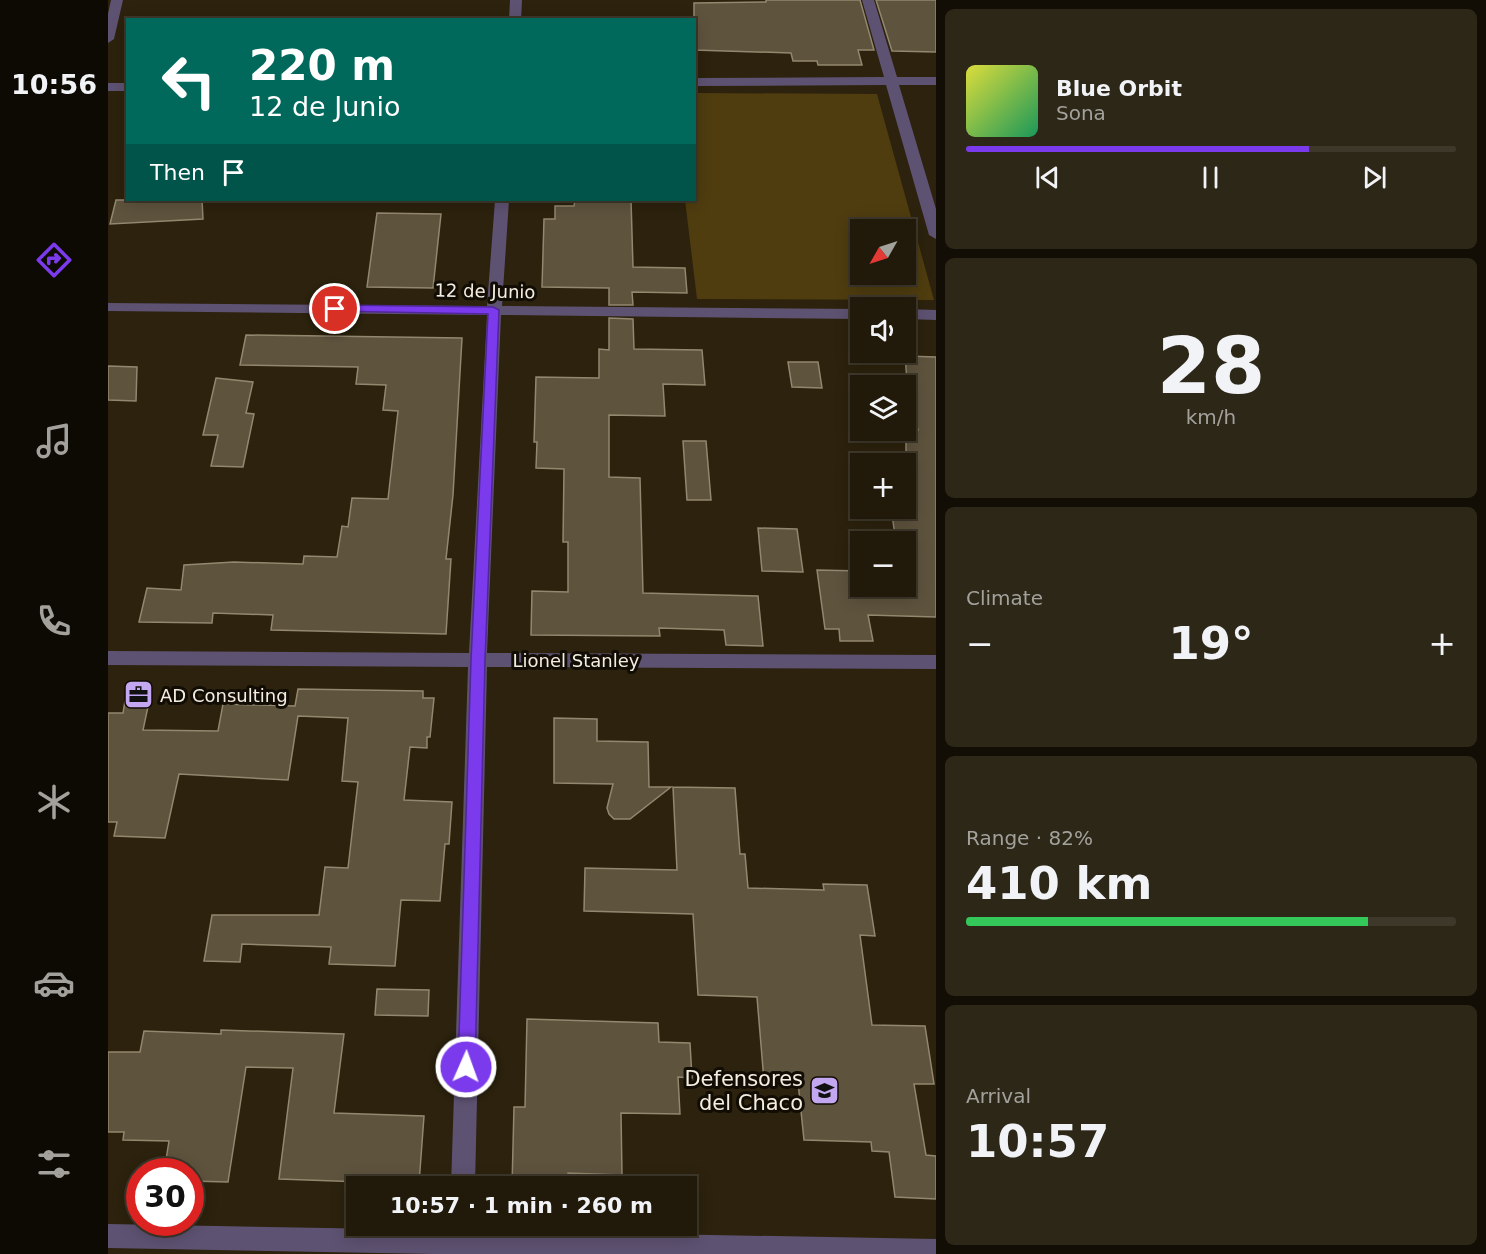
<!DOCTYPE html>
<meta charset="utf-8">
<style>
:root{--surface:#211a0a;--page:#2d2718;--text:#f1f3f6;--muted:#a2a19c;--line:#3e382b;--accent:#7c3aed}
body{margin:0;font-family:"DejaVu Sans",sans-serif;background:var(--page);color:var(--text);height:100vh;display:flex;flex-direction:column;font-size:22px;white-space:nowrap}
*{box-sizing:border-box;margin:0}
p{font-size:20px;color:var(--muted)}
.icon{flex:none;width:33px;height:33px;fill:none;stroke:currentColor;stroke-width:2;stroke-linecap:round;stroke-linejoin:round}
.map{position:relative;flex:1;overflow:hidden}
.drawer{display:flex;flex-direction:column;gap:9px;padding:9px;background:#120e06;width:550px}
.drawer>*{flex:none}
.top-card{position:absolute;left:18px;top:18px;width:570px;height:183px;border-radius:0px;box-shadow:0 3px 15px #0003,0 0 0 2px var(--line);background:#00695c;color:#fff;overflow:hidden}
.needle{width:39px;rotate:231deg}
.buttons{position:absolute;left:742px;top:219px;display:grid;gap:12px}
.buttons a{display:grid;place-items:center;width:66px;height:66px;border-radius:0px;background:var(--surface);box-shadow:0 3px 15px #0003,0 0 0 2px var(--line);font-size:30px}
.speed{position:absolute;left:18px;top:1158px;display:flex;gap:12px;font-size:30px;font-weight:700;text-align:center}
.speed>*{display:grid;place-content:center;width:78px;height:78px;border-radius:50%;background:var(--surface);box-shadow:0 3px 15px #0003,0 0 0 2px var(--line);line-height:1}
.speed .limit{border:9px solid #d22;background:#fff;color:#111}
.pin{position:absolute;display:grid;place-items:center;width:51px;height:51px;color:#fff;margin:-26px;border:3px solid #fff;border-radius:50%;box-shadow:0 2px 6px #0007}
.me{position:absolute;width:66px;margin:-33px;rotate:2deg;stroke-linejoin:round;filter:drop-shadow(0 0 4px #0008)}
.turn{display:flex;align-items:center;gap:21px;height:126px;padding:0 24px;font-size:27px}
.turn .icon{width:78px;height:78px;stroke-width:2.5}
.turn b{display:block;font-size:42px;line-height:51px}
.then{display:flex;align-items:center;height:57px;padding:0 24px;background:#0003;gap:12px;font-size:22px}
.big{font-size:45px;font-weight:700;line-height:1.1}
.drawer .widget{flex:1;display:flex;flex-direction:column;justify-content:center;gap:9px;min-width:0;padding:0 21px;border-radius:9px;background:var(--page)}
.drawer .dial{align-items:center;gap:0}
.dial b{font-size:78px;line-height:1}
.song{display:flex;align-items:center;gap:18px}
.cover{width:72px;height:72px;border-radius:9px;background:linear-gradient(135deg,hsl(60 70% 55%),hsl(150 70% 35%))}
.played{height:6px;border-radius:3px;background:linear-gradient(90deg,var(--accent) 70%,var(--line) 70%)}
.keys{display:flex;justify-content:space-around;direction:ltr}
.heat{display:flex;justify-content:space-between;align-items:center;font-size:33px;direction:ltr}
.charge{height:9px;border-radius:4px;background:linear-gradient(90deg,#34c759 82%,var(--line) 0)}
.trip{position:absolute;left:238px;top:1176px;width:351px;height:60px;border-radius:0px;background:var(--surface);box-shadow:0 3px 15px #0003,0 0 0 2px var(--line);font-weight:700;line-height:60px;text-align:center}
main{display:flex;flex:1;min-height:0}
.dock{display:flex;flex-direction:column;width:108px;justify-content:space-around;align-items:center;background:#0d0a04;color:var(--muted)}
.dock .icon{width:42px;height:42px}
.dock .on{color:var(--accent)}
.dock b{font-size:27px;color:var(--text)}
.map>svg:first-child{display:block}
.green{fill:#4f3d10;fill-rule:evenodd}
.building{fill:#5e533d;stroke:#93876f;stroke-width:1.5}
.lines{fill:none;stroke-linecap:round;stroke-linejoin:round}
.minor{fill:#5e5272;fill-rule:evenodd}
.tertiary{fill:#5e5272;fill-rule:evenodd}
.route{fill:#7c3aed;stroke:#51269a;stroke-width:1.5}
.labels{text-anchor:middle;dominant-baseline:central;stroke-width:6;stroke-linejoin:round;paint-order:stroke}
.street-label{font-size:18px;fill:#f4eee1;stroke:#110d05}
.poi-label{font-size:18px;fill:#f4eee1;stroke:#110d05;text-anchor:start}
.near-poi-label{font-size:21px;fill:#f4eee1;stroke:#110d05;text-anchor:end}
</style>
<main>
<nav class="dock">
<b>10:56</b>
<svg class="icon on" aria-label="directions" viewBox="0 0 24 24"><path d="M12 3l9 9-9 9-9-9zM9 14v-3h6M13 9l2 2-2 2"/></svg>
<svg class="icon" aria-label="music" viewBox="0 0 24 24"><path d="M9 18V5l10-2v13"/><circle cx="6" cy="18" r="3"/><circle cx="16" cy="16" r="3"/></svg>
<svg class="icon" aria-label="phone" viewBox="0 0 24 24"><path d="M5 4h4l2 5-3 2q2 4 5 5l2-3 5 2v4C11 20 4 13 5 4z"/></svg>
<svg class="icon" aria-label="climate" viewBox="0 0 24 24"><path d="M12 3v18M4 7l16 10M4 17L20 7"/></svg>
<svg class="icon" aria-label="car" viewBox="0 0 24 24"><path d="M5 17H2v-5l4-1 3-4h7l3 4 3 1v5h-3M9 17h6M6 11h13"/><circle cx="7" cy="17" r="2"/><circle cx="17" cy="17" r="2"/></svg>
<svg class="icon" aria-label="filters" viewBox="0 0 24 24"><path d="M4 7h16M4 17h16"/><circle cx="9" cy="7" r="2"/><circle cx="15" cy="17" r="2"/></svg>
</nav>
<div class="map">
<svg width="828" height="1254" viewBox="0 0 828 1254">
<rect width="100%" height="100%" fill="#2c220d"/>
<path class="green" d="M587 93 769 94 826 300 589 299 577 200H586ZM753 230H798V274H753Z"/>
<path class="building" d="M658 0H752L766 50H750L754 65H710L709 61H685L683 53 586 50V3L658 2Z
M768 0H828V52L784 51Z
M8 200H94L95 219 2 224Z
M467 200H523L525 267 577 268 579 293 524 292 525 305H501V288L434 287 436 219H447V206H466Z
M269 213 333 214 325 288 259 287Z
M501 318 525 319 526 349 594 350 597 385 555 384 557 416 501 415V477L532 478 535 593 650 596 655 646 618 645 616 630 551 628 552 636 423 635 424 591 460 592V542H455L456 469 428 468 429 442H426L428 377 491 378V349L501 350Z
M138 335 354 338 345 495 338 559H343L338 634 163 630 165 615 105 613 104 623 31 622 39 588 73 590 76 565 126 562 195 564 196 556 229 557 234 526 240 527 244 498 280 499 290 411 275 410 278 385 248 384 250 367 132 365Z
M797 356 828 357V617L760 615 765 641H732L731 629H717L709 570 753 571V586H798V542H788L783 508H798V430H810L799 381Z
M680 362H710L714 388 684 387Z
M0 366 29 367 28 401 0 400Z
M108 378 145 382 138 413 146 414 135 467 103 466 110 435H95Z
M575 441H598L603 500H579Z
M650 528 689 529 695 572 654 571Z
M190 689 315 691V698H326L322 737H319V748L302 747 296 800 344 802 341 844H337L332 901 293 900 287 966 221 964 223 947 134 944 132 962 96 961 104 915H211L217 867 240 868 250 782 234 781 240 718 190 716 180 780 71 774 57 838 6 836 9 822H0V713H15L17 701 41 702 35 730 110 731 115 704 187 706Z
M446 718 489 719V741L540 742 541 787H563L522 819H506L501 814 499 808 505 784 446 783Z
M565 787 627 788 632 854H637L640 888 716 890 715 884 759 885 767 936 752 935 764 1025 817 1026 826 1084H806L818 1155 828 1156V1199L787 1197 781 1152 764 1151 763 1142 696 1140 690 1082 656 1081 649 997 590 995 585 914 476 911 477 868 569 870Z
M269 989 321 990 320 1016 267 1015Z
M419 1019 550 1023 551 1042 582 1043 584 1078 570 1077 572 1114 513 1113 514 1175 460 1173V1186H404L406 1107H417Z
M113 1030 236 1034 226 1113 316 1116 311 1184 171 1179 185 1068 138 1067 120 1182 82 1181V1172H56L61 1141 15 1140 16 1132H0V1052H32L36 1031 113 1034Z"/>
<g class="lines">
<path class="minor" d="M402 0H414L413 20H401Z
M754 0H766L789 77H828V85H791L828 209V239L821 235 778 85 586 86V78L776 77Z
M0 83H20V91H0Z
M387 200H401L394 306 753 309V319L393 315 379 653 828 655V669L379 667 367 1186H343L360 667 0 665V651L361 653 379 315 0 311V303L379 306Z
M798 309 828 310V320L798 319Z
M0 1224 828 1239V1254H325L0 1248Z"/>
<path class="tertiary" d="M3 0H15L6 39 0 43V14Z"/>
</g>
<path class="route" d="M227 305 385 307 391 310 377 660 367 1067 364 1072 358 1075 352 1072 350 1067 363 660 380 314 223 311V306Z"/>
<defs>
<symbol id="office-square" viewBox="-11 -11 22 22"><rect x="-9" y="-9" width="18" height="18" rx="4" fill="#c4a7f1" stroke="#110d05"/><path d="M-6-3h4V-5.5h4V-3h4V5H-6ZM-1-4.5V-3h2v-1.5ZM-6 0V1H6V0Z" fill="#111"/></symbol>
<symbol id="school-square" viewBox="-11 -11 22 22"><rect x="-9" y="-9" width="18" height="18" rx="4" fill="#c4a7f1" stroke="#110d05"/><path d="M0-5L7-2L0 1L-7-2ZM-4 1L0 2.5L4 1V4Q0 6-4 4Z" fill="#111"/></symbol>
</defs>
<g fill-rule="evenodd">
<use href="#office-square" x="14" y="678" width="33" height="33"/>
<use href="#school-square" x="700" y="1074" width="33" height="33"/>
</g>
<g class="labels">
<g class="street-label">
<text transform="translate(377 291) rotate(1)">12 de Junio</text>
<text x="468" y="660">Lionel Stanley</text>
</g>
<g class="poi-label">
<text x="52" y="695">AD Consulting</text>
</g>
<g class="near-poi-label">
<text x="695" y="1079">Defensores<tspan x="695" dy="24">del Chaco</tspan></text>
</g>
</g>
</svg>
<div class="buttons">
<a><svg class="needle" viewBox="-14 -14 28 28"><path d="M0-13l5 13h-10z" fill="#e53935"/><path d="M0 13l5-13h-10z" fill="#a2a19c"/></svg></a>
<a><svg class="icon" aria-label="sound" viewBox="0 0 24 24"><path d="M4 9h4l5-4v14l-5-4H4zM17 9q2 3 0 6"/></svg></a>
<a><svg class="icon" aria-label="layers" viewBox="0 0 24 24"><path d="M12 4l9 5-9 5-9-5zM3 14l9 5 9-5"/></svg></a>
<a>+</a>
<a>−</a>
</div>
<div class="speed"><div class="limit">30</div></div>
<div class="pin" style="left:227px;top:309px;background:#d93025"><svg class="icon" aria-label="arrive" viewBox="0 0 24 24"><path d="M6 21V4h12l-3 4 3 4H6"/></svg></div>
<svg class="me" style="left:358px;top:1067px" viewBox="-20 -20 40 40"><circle r="17" fill="#7c3aed" stroke="#fff" stroke-width="3"/><path d="M0-11L8 9 0 5-8 9z" fill="#fff"/></svg>
<div class="trip">10:57 · 1 min · 260 m</div>
<div class="top-card">
<div class="turn"><svg class="icon" aria-label="left" viewBox="0 0 24 24"><path d="M17 20v-9H6M10 6l-5 5 5 5"/></svg><div><b>220 m</b>12 de Junio</div></div>
<div class="then">Then<svg class="icon" aria-label="arrive" viewBox="0 0 24 24"><path d="M6 21V4h12l-3 4 3 4H6"/></svg></div>
</div>
</div>
<section class="drawer">
<div class="widget">
<div class="song"><i class="cover"></i><div><b>Blue Orbit</b><p>Sona</p></div></div>
<div class="played"></div>
<div class="keys"><svg class="icon" aria-label="previous" viewBox="0 0 24 24"><path d="M18 5L8 12l10 7zM5 5v14"/></svg><svg class="icon" aria-label="pause" viewBox="0 0 24 24"><path d="M8 5v14M16 5v14"/></svg><svg class="icon" aria-label="next" viewBox="0 0 24 24"><path d="M6 5l10 7-10 7zM19 5v14"/></svg></div>
</div>
<div class="widget dial"><b>28</b><p>km/h</p></div>
<div class="widget"><p>Climate</p>
<div class="heat"><a>−</a><b class="big">19°</b><a>+</a></div>
</div>
<div class="widget"><p>Range · 82%</p><b class="big">410 km</b><div class="charge"></div></div>
<div class="widget"><p>Arrival</p><b class="big">10:57</b></div>
</section>
</main>
